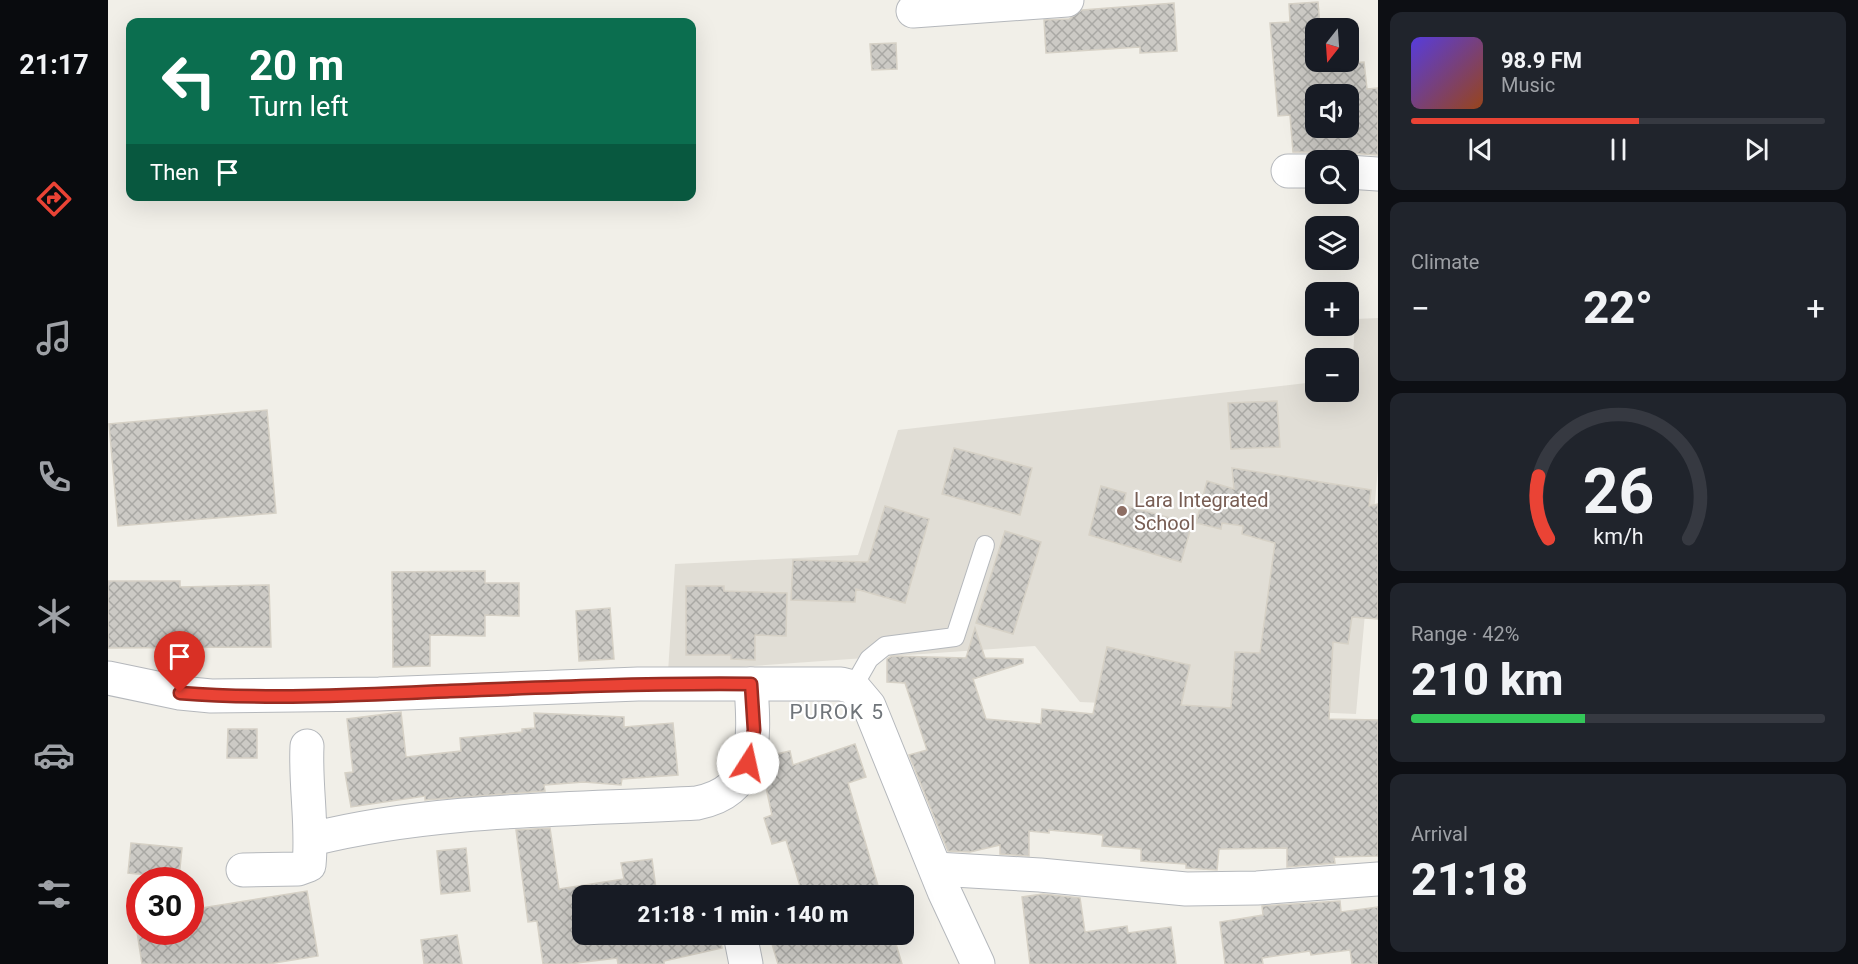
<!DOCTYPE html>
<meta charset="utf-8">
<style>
:root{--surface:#171b24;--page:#20242c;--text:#f1f3f6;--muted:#9ea1a6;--line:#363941;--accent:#ea4335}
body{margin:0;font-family:Roboto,sans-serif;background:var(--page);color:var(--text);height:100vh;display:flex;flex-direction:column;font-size:22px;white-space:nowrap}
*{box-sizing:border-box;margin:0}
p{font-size:20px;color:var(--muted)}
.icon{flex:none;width:33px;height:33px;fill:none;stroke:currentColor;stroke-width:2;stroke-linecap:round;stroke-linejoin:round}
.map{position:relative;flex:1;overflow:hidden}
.side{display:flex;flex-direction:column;gap:12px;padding:12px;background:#0d0f14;width:480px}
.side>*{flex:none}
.banner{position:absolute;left:18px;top:18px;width:570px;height:183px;border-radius:12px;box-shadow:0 6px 24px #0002;background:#0b6e4f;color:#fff;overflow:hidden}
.needle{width:39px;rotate:197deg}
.fabs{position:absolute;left:1197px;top:18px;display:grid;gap:12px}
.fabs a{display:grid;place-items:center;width:54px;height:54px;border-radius:12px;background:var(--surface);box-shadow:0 6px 24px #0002;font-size:30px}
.speed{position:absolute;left:18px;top:867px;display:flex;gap:12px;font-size:30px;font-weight:700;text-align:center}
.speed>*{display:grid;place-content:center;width:78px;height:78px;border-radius:50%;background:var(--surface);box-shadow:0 6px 24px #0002;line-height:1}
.speed .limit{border:9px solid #d22;background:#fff;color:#111}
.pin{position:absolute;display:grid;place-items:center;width:51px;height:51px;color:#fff;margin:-62px -26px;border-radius:50% 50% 50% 0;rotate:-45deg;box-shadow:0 0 6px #0007}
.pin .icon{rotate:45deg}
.me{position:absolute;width:66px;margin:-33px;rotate:10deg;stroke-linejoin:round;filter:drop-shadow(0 0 4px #0008)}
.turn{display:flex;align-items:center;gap:21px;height:126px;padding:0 24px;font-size:27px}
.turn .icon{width:78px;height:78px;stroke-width:2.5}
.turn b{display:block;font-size:42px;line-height:51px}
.then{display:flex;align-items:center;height:57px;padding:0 24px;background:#0003;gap:12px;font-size:22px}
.big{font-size:45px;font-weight:800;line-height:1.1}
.side .card{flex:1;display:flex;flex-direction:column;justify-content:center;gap:9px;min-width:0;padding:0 21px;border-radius:12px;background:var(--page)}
.side .dial{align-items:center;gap:0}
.dial svg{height:156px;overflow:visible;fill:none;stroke:var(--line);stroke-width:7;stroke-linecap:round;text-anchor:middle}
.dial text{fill:var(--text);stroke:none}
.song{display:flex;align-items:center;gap:18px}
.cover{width:72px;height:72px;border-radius:9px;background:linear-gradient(135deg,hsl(250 70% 55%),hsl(20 70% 35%))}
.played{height:6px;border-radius:3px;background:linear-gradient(90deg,var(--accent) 55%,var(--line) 55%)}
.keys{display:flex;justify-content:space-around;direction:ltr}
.heat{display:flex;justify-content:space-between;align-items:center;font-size:33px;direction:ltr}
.charge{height:9px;border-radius:4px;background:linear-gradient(90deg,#34c759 42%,var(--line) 0)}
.trip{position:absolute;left:464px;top:885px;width:342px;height:60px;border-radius:12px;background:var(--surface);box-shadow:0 6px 24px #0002;font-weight:800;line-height:60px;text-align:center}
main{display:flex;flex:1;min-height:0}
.tab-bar{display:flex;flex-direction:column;width:108px;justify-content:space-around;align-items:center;background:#090b0e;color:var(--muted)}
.tab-bar .icon{width:42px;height:42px}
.tab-bar .selected{color:var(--accent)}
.tab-bar b{font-size:27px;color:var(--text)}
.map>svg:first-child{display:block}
.education{fill:#e1ded6}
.building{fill:url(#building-cross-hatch);stroke:#d6d1c6;stroke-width:1.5;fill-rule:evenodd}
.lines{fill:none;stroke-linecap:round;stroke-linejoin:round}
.service-casing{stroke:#b5b8bc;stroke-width:20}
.minor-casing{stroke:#b5b8bc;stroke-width:35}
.tertiary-casing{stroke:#b5b8bc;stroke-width:35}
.service{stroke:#fff;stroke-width:18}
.minor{stroke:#fff;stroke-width:33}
.tertiary{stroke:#fff;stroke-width:33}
.route-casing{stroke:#982c22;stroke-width:15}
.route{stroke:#ea4335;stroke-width:10}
.education-dot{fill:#8d6e63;stroke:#fff;stroke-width:2}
.labels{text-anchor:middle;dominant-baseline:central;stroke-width:4.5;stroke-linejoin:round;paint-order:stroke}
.education-label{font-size:20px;fill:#785e54;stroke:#fff;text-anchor:start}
.neighbourhood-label{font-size:21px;letter-spacing:1.5px;fill:#70757a;stroke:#fff}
</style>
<main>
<nav class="tab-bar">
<b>21:17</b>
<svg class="icon selected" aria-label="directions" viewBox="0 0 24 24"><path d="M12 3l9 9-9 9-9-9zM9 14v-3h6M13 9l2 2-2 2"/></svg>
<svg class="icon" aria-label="music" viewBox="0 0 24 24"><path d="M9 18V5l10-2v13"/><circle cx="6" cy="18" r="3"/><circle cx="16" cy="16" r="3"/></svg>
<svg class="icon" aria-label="phone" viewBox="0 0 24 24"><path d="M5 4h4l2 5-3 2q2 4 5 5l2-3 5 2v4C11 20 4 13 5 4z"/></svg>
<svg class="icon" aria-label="climate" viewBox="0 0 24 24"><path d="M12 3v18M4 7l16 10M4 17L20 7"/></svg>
<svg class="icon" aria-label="car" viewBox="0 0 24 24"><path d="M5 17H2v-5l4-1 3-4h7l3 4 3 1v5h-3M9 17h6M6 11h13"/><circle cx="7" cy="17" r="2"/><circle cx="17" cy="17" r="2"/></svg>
<svg class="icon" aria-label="filters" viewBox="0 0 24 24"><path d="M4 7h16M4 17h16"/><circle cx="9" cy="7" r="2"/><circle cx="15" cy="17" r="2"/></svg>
</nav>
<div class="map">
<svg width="1270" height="964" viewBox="0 0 1270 964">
<defs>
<pattern id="building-cross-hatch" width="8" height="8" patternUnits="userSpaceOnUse" patternTransform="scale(1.5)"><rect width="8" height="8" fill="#cccac5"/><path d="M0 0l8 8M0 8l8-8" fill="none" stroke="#a9a8a4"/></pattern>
</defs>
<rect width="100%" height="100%" fill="#f1efe8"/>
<path class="education" d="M1270 318V468L1248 714 972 702 927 646 560 672 567 564 750 555 790 430 1207 382 1208 392H1240L1241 379 1244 378 1247 319Z"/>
<path class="building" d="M1210 2 1212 28H1208V62H1215V65L1256 62 1259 89 1270 88V155L1241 153 1223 160 1209 152H1185L1182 115 1170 116 1162 23 1182 22 1181 4ZM1208 94H1240V128H1208Z
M1066 3 1069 51 1032 53V47L938 53 936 20 961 19 974 10Z
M788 43 789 69 764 70 762 44Z
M1169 401 1172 447 1123 449 1120 403Z
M159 410 168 513 10 526 1 424Z
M846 448 924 468 912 515 834 494Z
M1124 468 1263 490 1261 506 1270 504V619L1244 617 1240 644 1225 642 1221 719 1270 720V856L1226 857 1227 863 1179 867V848L1111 849 1109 870 1078 868V864L1033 861V849L994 846 995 835 941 830V833L921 831V856L892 854V845L862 852 840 851 801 755 819 750 797 683 779 682V659L784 656 858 658 867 628 877 658 915 659V663L865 679 878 719 933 724 934 709 985 714 999 647 1082 665 1073 705 1123 708 1127 652 1152 653 1167 543 1134 534 1135 526 1114 523 1113 529 1088 523 1099 481 1126 489Z
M993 486 1018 493 1015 505 1084 524 1073 562 981 535Z
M777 506 821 519 797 603 748 589 747 602 683 600 685 560 760 562Z
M897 531 933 542 905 634 868 623Z
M377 571V583H411V616L377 615V636L322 635V666L285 667 284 572Z
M0 581H72V587L161 585 163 647 0 648Z
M578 586H616V591L679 593 678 636 647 635V660L623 659V655H578Z
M502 608 506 659 471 661 468 611Z
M293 712 298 757 353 751 352 738 414 732V729L427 728 426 713 516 717V727L565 723 570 775 514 779 513 785 476 782 436 785 437 791 317 800V796L243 807 237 773 245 772 239 719Z
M120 729H149V758H119Z
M747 744 758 777 740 783 773 896H695L678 840 664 844 656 818 664 815 655 774 660 756 682 751 685 765Z
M442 828 451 889 516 879 513 863 544 859 549 896H474V934H611L614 948 556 961V964H510L509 958 461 964H435L429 921 420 922 408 830Z
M23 843 74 848 71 878 20 873Z
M358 848 362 891 333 894 329 851Z
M199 891 210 956 160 964H34L29 932H82V910Z
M935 894 972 898 977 932 1019 926 1020 933 1063 927 1068 964H922L914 897Z
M1232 901 1233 912 1270 907V964H1244L1242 950 1203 955 1202 951 1154 958 1155 964H1117L1112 922 1155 915 1154 906Z
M661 934H785L794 964H670Z
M349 935 354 964H316L313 940Z"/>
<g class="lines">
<defs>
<path id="service" d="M745 687 761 659 777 646 847 637 877 545"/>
<path id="minor" d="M805 11 959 0
M1180 171H1208
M1240 172 1270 174
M204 839C329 808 461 810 589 803 652 791 646 735 643 684
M828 869 932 875 1078 889 1149 888 1270 879
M135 870 190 869 201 865C205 826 197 786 199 746
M632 934 638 964"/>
<path id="tertiary" d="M0 678 72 693 103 696 271 694 530 684H733L745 687 761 706 836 891 870 964"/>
</defs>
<use href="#service" class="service-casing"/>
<use href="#minor" class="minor-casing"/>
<use href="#tertiary" class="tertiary-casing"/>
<use href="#service" class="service"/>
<use href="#minor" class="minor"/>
<use href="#tertiary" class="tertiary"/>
</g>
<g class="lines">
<defs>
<path id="route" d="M72 693C161 700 253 695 342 691 442 687 542 683 643 684L646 730 640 763"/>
</defs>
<use href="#route" class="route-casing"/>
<use href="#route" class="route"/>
</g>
<circle class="education-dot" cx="1014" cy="511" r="6"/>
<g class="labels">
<g class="education-label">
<text x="1026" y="500">Lara Integrated<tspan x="1026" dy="23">School</tspan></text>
</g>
<g class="neighbourhood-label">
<text x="729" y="712">PUROK 5</text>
</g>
</g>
</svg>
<div class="fabs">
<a><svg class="needle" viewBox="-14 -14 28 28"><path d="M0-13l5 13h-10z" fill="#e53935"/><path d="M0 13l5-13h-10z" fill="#9ea1a6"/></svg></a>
<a><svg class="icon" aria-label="sound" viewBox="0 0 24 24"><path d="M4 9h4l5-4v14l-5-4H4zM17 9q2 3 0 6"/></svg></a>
<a><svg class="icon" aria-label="search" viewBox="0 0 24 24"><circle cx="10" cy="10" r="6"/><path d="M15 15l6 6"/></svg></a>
<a><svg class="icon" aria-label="layers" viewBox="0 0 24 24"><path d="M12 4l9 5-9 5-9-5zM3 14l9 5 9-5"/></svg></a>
<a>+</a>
<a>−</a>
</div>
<div class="speed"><div class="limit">30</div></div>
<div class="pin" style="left:72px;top:693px;background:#d93025"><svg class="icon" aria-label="arrive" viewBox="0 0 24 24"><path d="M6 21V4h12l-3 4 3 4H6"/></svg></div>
<svg class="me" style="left:640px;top:763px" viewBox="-20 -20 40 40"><circle r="19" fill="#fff"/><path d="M0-13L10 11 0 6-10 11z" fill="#ea4335"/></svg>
<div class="trip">21:18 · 1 min · 140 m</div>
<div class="banner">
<div class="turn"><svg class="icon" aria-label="left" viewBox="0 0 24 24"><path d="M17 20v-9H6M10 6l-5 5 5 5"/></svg><div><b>20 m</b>Turn left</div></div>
<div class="then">Then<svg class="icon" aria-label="arrive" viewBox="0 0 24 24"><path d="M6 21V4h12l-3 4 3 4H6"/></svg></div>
</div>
</div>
<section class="side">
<div class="card">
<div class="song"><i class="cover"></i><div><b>98.9 FM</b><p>Music</p></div></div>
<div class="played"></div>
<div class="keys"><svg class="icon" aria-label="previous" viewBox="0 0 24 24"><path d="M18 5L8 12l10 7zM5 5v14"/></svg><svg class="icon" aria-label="pause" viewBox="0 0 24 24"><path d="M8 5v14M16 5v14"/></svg><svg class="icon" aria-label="next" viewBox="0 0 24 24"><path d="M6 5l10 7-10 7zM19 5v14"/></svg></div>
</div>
<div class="card"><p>Climate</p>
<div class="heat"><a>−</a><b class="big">22°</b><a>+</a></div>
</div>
<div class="card dial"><svg viewBox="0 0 100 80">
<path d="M14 69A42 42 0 1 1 86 69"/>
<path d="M14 69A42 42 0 0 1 9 37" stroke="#ea4335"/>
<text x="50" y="56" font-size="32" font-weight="700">26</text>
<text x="50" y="72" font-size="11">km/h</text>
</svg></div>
<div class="card"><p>Range · 42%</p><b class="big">210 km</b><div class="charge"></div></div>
<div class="card"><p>Arrival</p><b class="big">21:18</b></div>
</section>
</main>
